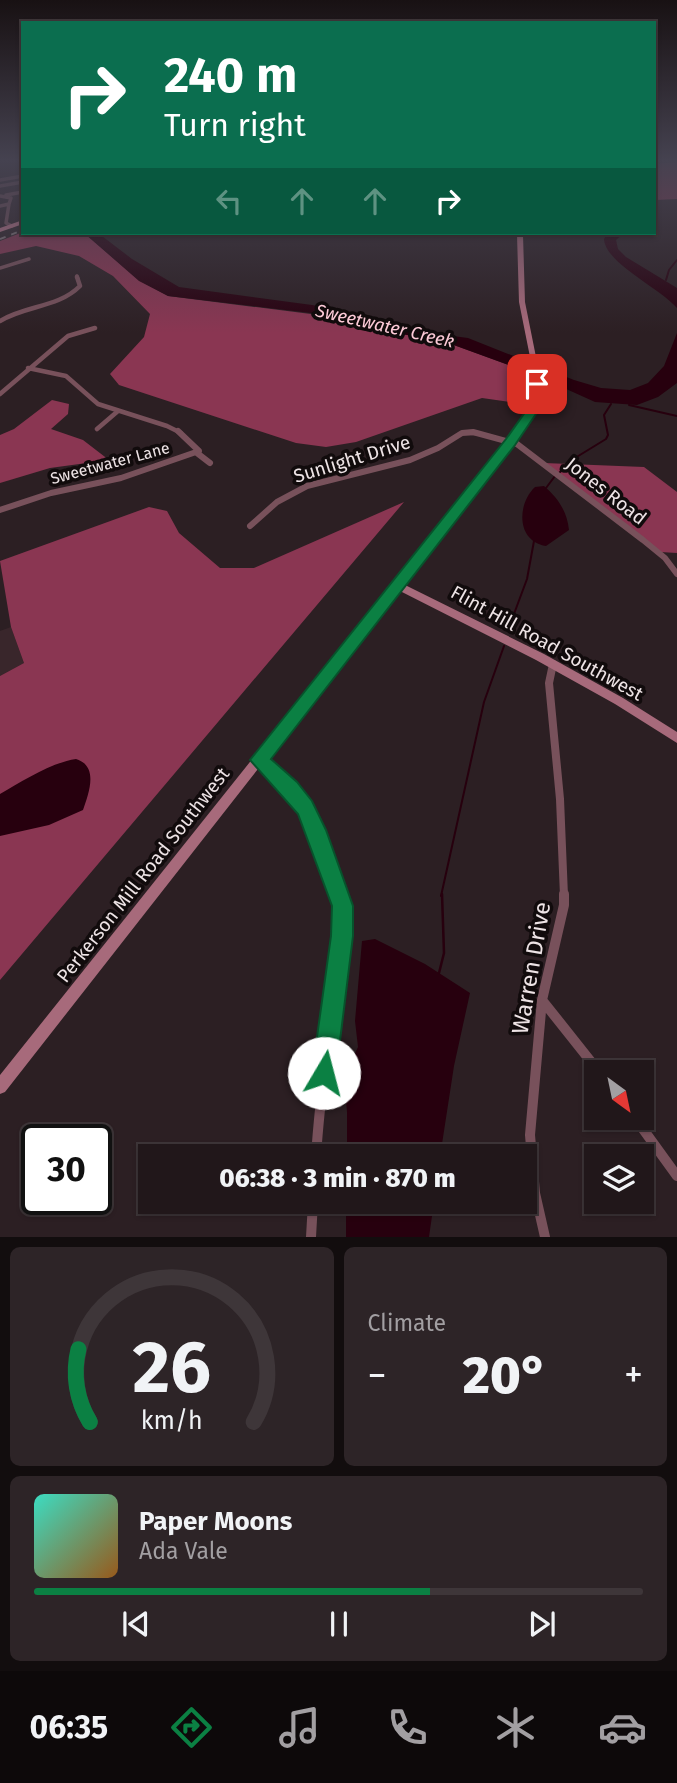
<!DOCTYPE html>
<meta charset="utf-8">
<style>
:root{--surface:#21171a;--page:#2d2427;--text:#f1f3f6;--muted:#a29fa2;--line:#3e3639;--accent:#0b8043}
body{margin:0;font-family:"Fira Sans",sans-serif;background:var(--page);color:var(--text);height:100vh;display:flex;flex-direction:column;font-size:26px;white-space:nowrap}
*{box-sizing:border-box;margin:0}
p{font-size:23px;color:var(--muted)}
.icon{flex:none;width:38px;height:38px;fill:none;stroke:currentColor;stroke-width:2;stroke-linecap:round;stroke-linejoin:round}
.map{position:relative;height:1237px;overflow:hidden}
.sheet{display:flex;flex-direction:column;gap:10px;padding:10px;background:#120d0e;flex:1}
.sheet>*{flex:none}
.guide{position:absolute;left:21px;top:21px;width:635px;height:214px;border-radius:0px;box-shadow:0 2px 5px #0004,0 0 0 2px var(--line);background:#0b6e4f;color:#fff;overflow:hidden}
.needle{width:46px;rotate:147deg}
.buttons{position:absolute;left:584px;top:1060px;display:grid;gap:14px}
.buttons a{display:grid;place-items:center;width:70px;height:70px;border-radius:0px;background:var(--surface);box-shadow:0 2px 5px #0004,0 0 0 2px var(--line);font-size:35px}
.speed{position:absolute;left:21px;top:1124px;display:flex;gap:14px;font-size:35px;font-weight:700;text-align:center}
.speed>*{display:grid;place-content:center;width:91px;height:91px;border-radius:50%;background:var(--surface);box-shadow:0 2px 5px #0004,0 0 0 2px var(--line);line-height:1}
.speed .limit{border:4px solid #111;border-radius:10px;background:#fff;color:#111}
.pin{position:absolute;display:grid;place-items:center;width:60px;height:60px;color:#fff;margin:-30px;border-radius:14px;box-shadow:0 4px 10px #0006}
.me{position:absolute;width:77px;margin:-38px;rotate:8deg;stroke-linejoin:round;filter:drop-shadow(0 0 5px #0008)}
.turn{display:flex;align-items:center;gap:24px;height:147px;padding:0 28px;font-size:32px}
.turn .icon{width:91px;height:91px;stroke-width:2.5}
.turn b{display:block;font-size:49px;line-height:60px}
.lanes{display:flex;align-items:center;height:66px;padding:0 28px;background:#0003;justify-content:center;gap:35px;direction:ltr}
.lanes .off{opacity:.35}
.big{font-size:52px;font-weight:800;line-height:1.1}
.sheet .widget{flex:1;display:flex;flex-direction:column;justify-content:center;gap:10px;min-width:0;padding:0 24px;border-radius:10px;background:var(--page)}
.sheet .dial{align-items:center;gap:0}
.dial svg{height:182px;overflow:visible;fill:none;stroke:var(--line);stroke-width:7;stroke-linecap:round;text-anchor:middle}
.dial text{fill:var(--text);stroke:none}
.song{display:flex;align-items:center;gap:21px}
.cover{width:84px;height:84px;border-radius:10px;background:linear-gradient(135deg,hsl(170 70% 55%),hsl(30 70% 35%))}
.played{height:7px;border-radius:4px;background:linear-gradient(90deg,var(--accent) 65%,var(--line) 65%)}
.keys{display:flex;justify-content:space-around;direction:ltr}
.heat{display:flex;justify-content:space-between;align-items:center;font-size:38px;direction:ltr}
.sheet .tiles{flex:1;display:grid;gap:10px;grid-template-columns:1fr 1fr}
.widget:last-child{grid-column:span 2}
.trip{position:absolute;left:138px;top:1144px;width:399px;height:70px;border-radius:0px;background:var(--surface);box-shadow:0 2px 5px #0004,0 0 0 2px var(--line);font-weight:800;line-height:70px;text-align:center}
.tabs{display:flex;height:112px;justify-content:space-around;align-items:center;background:#0d090a;color:var(--muted)}
.tabs .icon{width:49px;height:49px}
.tabs .current{color:var(--accent)}
.tabs b{font-size:32px;color:var(--text)}
.map>svg:first-child{display:block}
.built{fill:#39262b}
.forest{fill:#8a3652}
.water{fill:#27000e}
.lines{fill:none;stroke-linecap:round;stroke-linejoin:round}
.stream-far1{stroke:#27000e;stroke-width:2}
.stream{stroke:#27000e;stroke-width:2.5}
.street-far4{stroke:#78515b;stroke-width:3.5}
.street-far3{stroke:#78515b;stroke-width:4.5}
.street-far2{stroke:#78515b;stroke-width:6}
.street-far1{stroke:#78515b;stroke-width:8}
.street{stroke:#78515b;stroke-width:10}
.secondary{fill:#a76a7b;fill-rule:evenodd}
.primary{fill:#cc7d93;fill-rule:evenodd}
.rail{stroke:#867a7d;stroke-width:2;stroke-dasharray:6 6;stroke-linecap:butt}
.route{fill:#0b8043;stroke:#07532c;stroke-width:2}
.labels{text-anchor:middle;dominant-baseline:central;stroke-width:7;stroke-linejoin:round;paint-order:stroke}
.far-street-label{font-size:16px;fill:#ede3e5;stroke:#110b0c}
.far-water-label{font-size:18px;font-style:italic;fill:#fdcad7;stroke:#110b0c}
.street-label{font-size:19px;fill:#ede3e5;stroke:#110b0c}
.near-street-label{font-size:23px;fill:#ede3e5;stroke:#110b0c}
</style>
<div class="map">
<svg width="677" height="1237" viewBox="0 0 677 1237">
<rect width="100%" height="100%" fill="#2c1f23"/>
<path class="built" d="M11 627 24 663 0 676V631Z"/>
<path class="forest" d="M677 162V199L655 200 654 164Z
M23 232 84 233 139 280 168 296 342 318 383 330 451 344 533 374 524 404 482 398 356 442 326 447 296 443 119 385 110 374 144 337 150 314 113 276 79 256 36 246 0 254V241Z
M52 400 69 404 68 414 51 429 83 440 109 460 50 468 0 483V435L14 429Z
M544 463 644 467 677 492V553L660 552Z
M404 502 0 980V676L24 663 11 627 0 561 149 507 167 511 179 533 220 568H254Z"/>
<path class="water" d="M84 233H98L132 259 179 287 312 305 361 314 414 331 468 338 574 380 601 388 630 390 648 383 664 366 677 333V383L658 397 637 405 595 402 533 374 451 344 383 330 327 315 168 296 139 281Z
M608 233H624L616 240 618 249 626 257 677 288V308C660 288 605 263 604 239Z
M544 486C558 498 567 511 569 530L546 546C516 541 517 504 535 487Z
M76 759C99 766 89 793 83 810L49 825 0 836V794C23 781 50 763 76 759Z
M375 939 425 964 470 993 454 1066 440 1157H347V1112L344 1077 358 1047 355 1021 362 941Z
M346 1202H434L429 1237H346Z"/>
<g class="lines">
<path class="stream-far1" d="M666 280 669 270 677 260
M629 405 677 416
M559 473 575 458 606 439 608 435 604 415 611 404
M546 488 555 476
M508 630 527 579 534 541
M441 896 484 702 504 646"/>
<path class="stream" d="M439 973 444 953 442 894"/>
<path class="street-far4" d="M0 180 23 176
M0 186 23 182
M6 195 23 192
M0 196 11 198 9 204 0 206
M9 204 6 223 12 226
M0 268 29 259
M77 276 78 279"/>
<path class="street-far3" d="M0 321C26 305 58 308 80 286L77 277
M28 368 66 376 98 404 167 426 181 433
M0 394 68 336 95 328
M97 429 118 411
M462 433H477"/>
<path class="street-far2" d="M197 453 210 463
M0 510 51 493 121 478 199 451 178 431
M250 526 277 502 307 486 410 460 438 448 462 433 473 432 517 444 643 540 665 558 677 574"/>
<path class="street-far1" d="M553 664 549 683 560 799 564 896
M259 760C275 775 293 789 305 808 321 834 329 867 340 896"/>
<path class="street" d="M542 1000 600 1073
M635 1118 677 1176
M316 1157C319 1106 326 1057 332 1007 337 972 351 928 339 894
M311 1237 313 1202
M545 1237 535 1193 530 1135 542 1000 564 905V894"/>
<path class="secondary" d="M520 233 523 235 525 302 537 362 541 398 538 408 513 444 403 584 544 654 623 698 677 732V743L615 704 536 660 398 590 5 1092 0 1094V1075L507 440 530 408 533 398 531 362 519 302 517 235Z"/>
<path class="primary" d="M23 220V224L0 232V228Z"/>
<path class="rail" d="M0 239 23 230"/>
</g>
<linearGradient id="sky" x2="0" y2="1"><stop stop-color="#181113"/><stop offset="0.48" stop-color="#454250"/><stop offset="1" stop-color="#454250" stop-opacity="0"/></linearGradient>
<rect width="677" height="333" fill="url(#sky)"/>
<path class="route" d="M537 381 543 384 540 408 515 445 271 759 297 782 312 801 326 830 353 906V936L336 1073 332 1081 324 1085 315 1081 312 1073 331 936 332 906 298 814 250 760 506 439 528 408 532 384Z"/>
<g class="labels">
<g class="far-street-label">
<text transform="translate(110 463) rotate(-15)">Sweetwater Lane</text>
</g>
<g class="far-water-label">
<text transform="translate(385 326) rotate(13)">Sweetwater Creek</text>
</g>
<g class="street-label">
<text transform="translate(352 459) rotate(-17)">Sunlight Drive</text>
<text transform="translate(606 491) rotate(38)">Jones Road</text>
<text transform="translate(547 643) rotate(29)">Flint Hill Road Southwest</text>
<text transform="translate(143 875) rotate(-52)">Perkerson Mill Road Southwest</text>
</g>
<g class="near-street-label">
<text transform="translate(531 968) rotate(-80)">Warren Drive</text>
</g>
</g>
</svg>
<div class="buttons">
<a><svg class="needle" viewBox="-14 -14 28 28"><path d="M0-13l5 13h-10z" fill="#e53935"/><path d="M0 13l5-13h-10z" fill="#a29fa2"/></svg></a>
<a><svg class="icon" aria-label="layers" viewBox="0 0 24 24"><path d="M12 4l9 5-9 5-9-5zM3 14l9 5 9-5"/></svg></a>
</div>
<div class="speed"><div class="limit">30</div></div>
<div class="pin" style="left:537px;top:384px;background:#d93025"><svg class="icon" aria-label="arrive" viewBox="0 0 24 24"><path d="M6 21V4h12l-3 4 3 4H6"/></svg></div>
<svg class="me" style="left:324px;top:1073px" viewBox="-20 -20 40 40"><circle r="19" fill="#fff"/><path d="M0-13L10 11 0 6-10 11z" fill="#0b8043"/></svg>
<div class="trip">06:38 · 3 min · 870 m</div>
<div class="guide">
<div class="turn"><svg class="icon" aria-label="right" viewBox="0 0 24 24"><path d="M7 20v-9h11M14 6l5 5-5 5"/></svg><div><b>240 m</b>Turn right</div></div>
<div class="lanes"><svg class="icon off" aria-label="left" viewBox="0 0 24 24"><path d="M17 20v-9H6M10 6l-5 5 5 5"/></svg><svg class="icon off" aria-label="ahead" viewBox="0 0 24 24"><path d="M12 20V5M6 11l6-6 6 6"/></svg><svg class="icon off" aria-label="ahead" viewBox="0 0 24 24"><path d="M12 20V5M6 11l6-6 6 6"/></svg><svg class="icon" aria-label="right" viewBox="0 0 24 24"><path d="M7 20v-9h11M14 6l5 5-5 5"/></svg></div>
</div>
</div>
<section class="sheet">
<div class="tiles">
<div class="widget dial"><svg viewBox="0 0 100 80">
<path d="M14 69A42 42 0 1 1 86 69"/>
<path d="M14 69A42 42 0 0 1 9 37" stroke="#0b8043"/>
<text x="50" y="56" font-size="32" font-weight="700">26</text>
<text x="50" y="72" font-size="11">km/h</text>
</svg></div>
<div class="widget"><p>Climate</p>
<div class="heat"><a>−</a><b class="big">20°</b><a>+</a></div>
</div>
<div class="widget">
<div class="song"><i class="cover"></i><div><b>Paper Moons</b><p>Ada Vale</p></div></div>
<div class="played"></div>
<div class="keys"><svg class="icon" aria-label="previous" viewBox="0 0 24 24"><path d="M18 5L8 12l10 7zM5 5v14"/></svg><svg class="icon" aria-label="pause" viewBox="0 0 24 24"><path d="M8 5v14M16 5v14"/></svg><svg class="icon" aria-label="next" viewBox="0 0 24 24"><path d="M6 5l10 7-10 7zM19 5v14"/></svg></div>
</div>
</div>
</section>
<nav class="tabs">
<b>06:35</b>
<svg class="icon current" aria-label="directions" viewBox="0 0 24 24"><path d="M12 3l9 9-9 9-9-9zM9 14v-3h6M13 9l2 2-2 2"/></svg>
<svg class="icon" aria-label="music" viewBox="0 0 24 24"><path d="M9 18V5l10-2v13"/><circle cx="6" cy="18" r="3"/><circle cx="16" cy="16" r="3"/></svg>
<svg class="icon" aria-label="phone" viewBox="0 0 24 24"><path d="M5 4h4l2 5-3 2q2 4 5 5l2-3 5 2v4C11 20 4 13 5 4z"/></svg>
<svg class="icon" aria-label="climate" viewBox="0 0 24 24"><path d="M12 3v18M4 7l16 10M4 17L20 7"/></svg>
<svg class="icon" aria-label="car" viewBox="0 0 24 24"><path d="M5 17H2v-5l4-1 3-4h7l3 4 3 1v5h-3M9 17h6M6 11h13"/><circle cx="7" cy="17" r="2"/><circle cx="17" cy="17" r="2"/></svg>
</nav>
